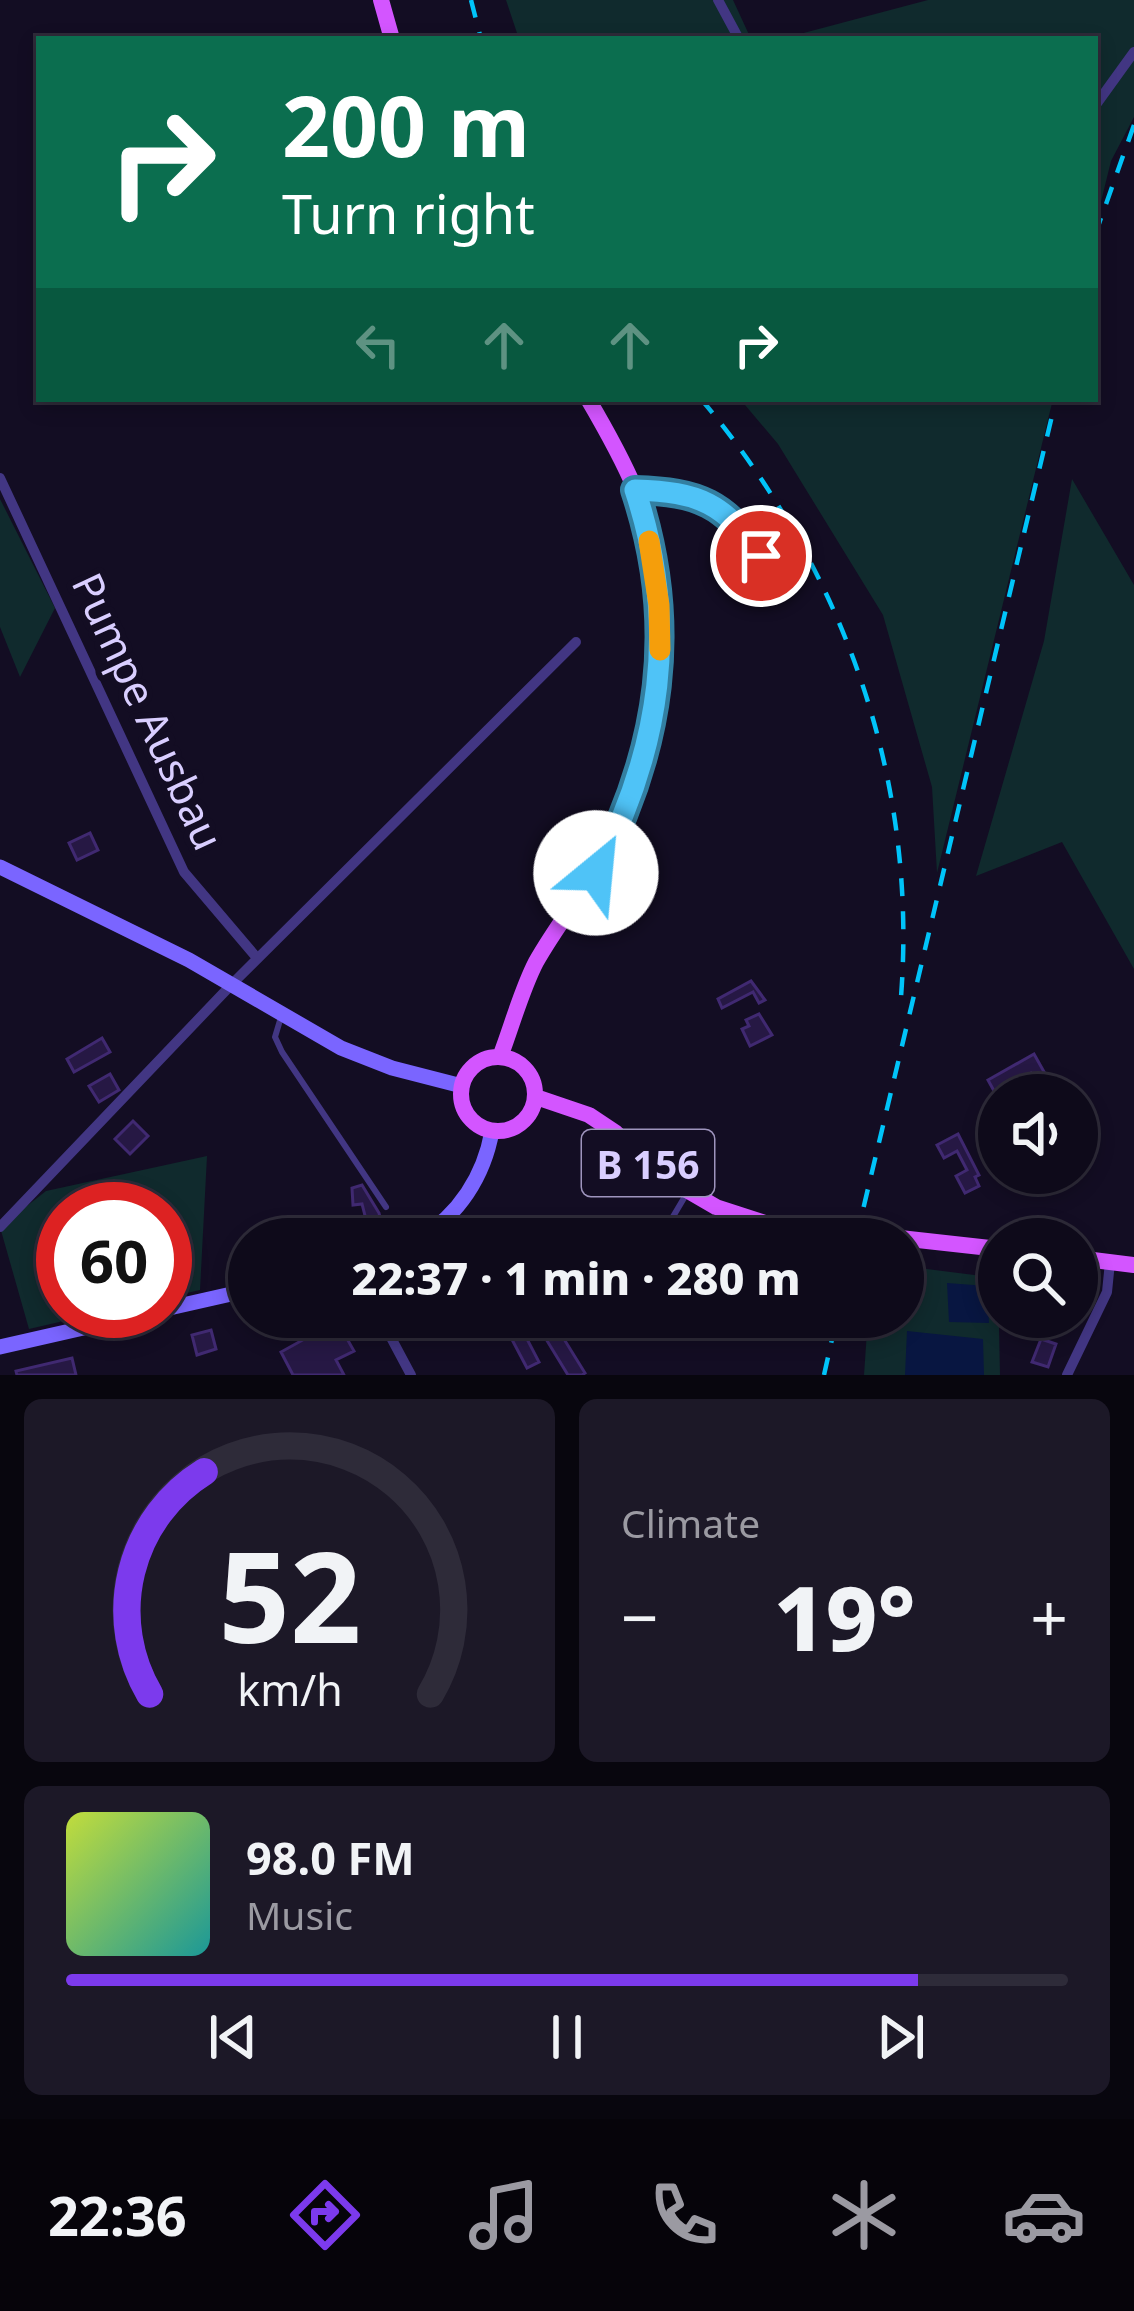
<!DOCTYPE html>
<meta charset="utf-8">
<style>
:root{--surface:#0e0a1a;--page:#1c1827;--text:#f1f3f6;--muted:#9b9aa2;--line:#2e2b39;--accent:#7c3aed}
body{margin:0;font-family:"Noto Sans",sans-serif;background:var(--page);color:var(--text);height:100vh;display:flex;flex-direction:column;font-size:45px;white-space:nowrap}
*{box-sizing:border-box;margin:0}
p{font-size:39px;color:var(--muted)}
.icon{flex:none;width:66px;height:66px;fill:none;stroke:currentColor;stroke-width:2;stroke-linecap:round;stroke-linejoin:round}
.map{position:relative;height:1375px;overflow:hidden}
.panel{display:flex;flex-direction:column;gap:24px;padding:24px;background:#08060e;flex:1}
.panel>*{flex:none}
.top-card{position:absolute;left:36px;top:36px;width:1062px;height:366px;border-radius:0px;box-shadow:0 6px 18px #0003,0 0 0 3px var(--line);background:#0b6e4f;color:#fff;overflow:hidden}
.buttons{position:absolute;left:978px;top:1074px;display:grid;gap:24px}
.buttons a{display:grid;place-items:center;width:120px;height:120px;border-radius:50%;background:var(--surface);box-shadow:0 6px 18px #0003,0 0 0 3px var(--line);font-size:60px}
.speed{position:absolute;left:36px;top:1182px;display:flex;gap:24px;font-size:60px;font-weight:700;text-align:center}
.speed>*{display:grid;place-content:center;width:156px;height:156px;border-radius:50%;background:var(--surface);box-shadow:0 6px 18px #0003,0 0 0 3px var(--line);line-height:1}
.speed .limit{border:18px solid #d22;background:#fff;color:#111}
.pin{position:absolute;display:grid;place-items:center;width:102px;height:102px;color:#fff;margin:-51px;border:6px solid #fff;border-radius:50%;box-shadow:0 3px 12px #0007}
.me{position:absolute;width:132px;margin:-66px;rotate:28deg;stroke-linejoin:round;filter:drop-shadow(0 0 9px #0008)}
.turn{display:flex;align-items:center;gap:42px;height:252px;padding:0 48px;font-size:54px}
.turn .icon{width:156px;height:156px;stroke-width:2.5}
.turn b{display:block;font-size:84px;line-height:102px}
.lanes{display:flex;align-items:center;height:114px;padding:0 48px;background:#0003;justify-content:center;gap:60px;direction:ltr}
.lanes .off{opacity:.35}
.big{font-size:90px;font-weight:800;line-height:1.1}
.panel .tile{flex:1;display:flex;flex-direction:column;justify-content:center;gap:18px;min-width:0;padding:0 42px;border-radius:18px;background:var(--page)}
.panel .dial{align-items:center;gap:0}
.dial svg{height:312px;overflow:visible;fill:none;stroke:var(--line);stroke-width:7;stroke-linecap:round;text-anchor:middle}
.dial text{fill:var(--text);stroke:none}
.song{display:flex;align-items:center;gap:36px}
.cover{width:144px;height:144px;border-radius:18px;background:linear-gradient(135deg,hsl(70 70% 55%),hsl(180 70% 35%))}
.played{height:12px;border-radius:6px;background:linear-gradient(90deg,var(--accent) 85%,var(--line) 85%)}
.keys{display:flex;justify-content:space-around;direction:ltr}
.heat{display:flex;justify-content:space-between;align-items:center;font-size:66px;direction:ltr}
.panel .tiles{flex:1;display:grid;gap:24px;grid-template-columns:1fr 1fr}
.tile:last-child{grid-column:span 2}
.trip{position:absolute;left:228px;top:1218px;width:696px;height:120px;border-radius:60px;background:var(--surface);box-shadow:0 6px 18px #0003,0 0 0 3px var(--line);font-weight:800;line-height:120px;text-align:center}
.menu{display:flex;height:192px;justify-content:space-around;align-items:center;background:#06040a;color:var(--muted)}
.menu .icon{width:84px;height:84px}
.menu .selected{color:var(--accent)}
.menu b{font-size:54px;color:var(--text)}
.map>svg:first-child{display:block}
.green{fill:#102a2d}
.water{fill:#081641}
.building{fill:#261844;stroke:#402971;stroke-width:3}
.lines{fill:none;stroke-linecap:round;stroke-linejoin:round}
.lane{stroke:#423683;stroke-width:6}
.street{stroke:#423683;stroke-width:10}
.secondary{stroke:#7a65ff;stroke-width:15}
.primary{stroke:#d355ff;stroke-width:16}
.rail{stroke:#00c4f9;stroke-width:4.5;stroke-dasharray:18 15;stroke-linecap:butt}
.route-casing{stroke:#337fa1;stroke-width:30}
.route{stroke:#4fc3f7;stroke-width:21}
.slow{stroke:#f59e0b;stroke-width:21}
.labels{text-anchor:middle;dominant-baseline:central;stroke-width:12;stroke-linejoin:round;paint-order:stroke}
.shield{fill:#130d23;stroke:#9e94bd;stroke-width:3}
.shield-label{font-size:39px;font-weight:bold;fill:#d9ceff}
.street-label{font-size:42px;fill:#d9ceff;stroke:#130d23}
</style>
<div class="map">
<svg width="1134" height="1375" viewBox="0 0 1134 1375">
<rect width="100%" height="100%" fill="#130d23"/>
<path class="green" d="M506 0H733L751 39H519Z
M928 0H1134V117L1111 161 1095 226V39H781Z
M740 399H1053L937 873 932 787 883 615 778 444Z
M1072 479 1134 585V969L1062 842 976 876 1044 641Z
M0 499 55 608 20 677 0 627Z
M207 1156 200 1290 165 1298V1209H63V1311H107L29 1329 0 1227 46 1191Z
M903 1266 998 1278 1000 1375H864L868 1317H903Z"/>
<path class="water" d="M947 1283 987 1286 989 1323 949 1322Z
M907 1331 983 1339 984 1375H905Z"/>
<path class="building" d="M90 833 98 850 77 860 69 843Z
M751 981 765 1000 759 1003 753 992 722 1008 718 999Z
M759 1014 772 1035 750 1046 742 1029 749 1026 746 1020Z
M102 1038 110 1052 74 1072 67 1059Z
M1034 1054 1057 1095H1043L1031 1073 1004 1088 1008 1095H999V1100L988 1080Z
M110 1074 119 1090 99 1102 89 1086Z
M133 1121 148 1136 130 1154 115 1139Z
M958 1134 979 1175 975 1177 979 1186 965 1193 956 1176 967 1170 957 1151 944 1158 937 1145Z
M362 1185 379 1213 385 1239H371L362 1204 353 1205 352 1188Z
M337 1321 354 1351 336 1360 344 1375H293L281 1352Z
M526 1322 533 1335 527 1339 539 1362 527 1368 508 1332Z
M211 1330 216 1349 197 1355 192 1335Z
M559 1331 585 1373 582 1375H568L546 1339Z
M1041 1339 1056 1344 1048 1367 1032 1362Z
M72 1358 76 1375H17L16 1371Z"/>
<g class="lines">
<path class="lane" d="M641 490C703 492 726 506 761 557
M281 1017 275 1037 282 1052 386 1207
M486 1239 554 1229 671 1220 687 1193"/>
<path class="street" d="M718 0 739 39
M1095 106 1134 52
M0 478 184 872 257 958
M0 1227 232 984 576 642
M380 1317 411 1375
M1067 1375 1107 1292 1110 1262"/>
<path class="secondary" d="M0 867 189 960 341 1048 392 1068 462 1086
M419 1239C459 1215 484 1176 492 1131
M165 1309 249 1290
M0 1347 158 1311"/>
<path class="primary" d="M381 0 392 39
M500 1057C512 1026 521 991 536 962 563 914 601 872 623 821 667 721 676 591 635 489 622 458 605 428 588 399
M461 1094a37 37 0 1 1 74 0a37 37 0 1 1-74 0Z
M536 1097 589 1115 616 1133 661 1175 716 1207 765 1223 999 1249
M1077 1258 1134 1265"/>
<path class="rail" d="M471 0 481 39
M1095 235 1134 125
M701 399C842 567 918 776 901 997
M856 1239 1056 399
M824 1375 837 1317"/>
</g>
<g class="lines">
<defs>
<path id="route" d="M596 873C661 750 680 625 635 490 700 492 724 503 761 556"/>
</defs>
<use href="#route" class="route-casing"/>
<use href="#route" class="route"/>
<path class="slow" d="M649 541 659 605 660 650"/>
</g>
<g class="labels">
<rect class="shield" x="582" y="1130" width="132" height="66" rx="9"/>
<g class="shield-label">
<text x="648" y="1163">B 156</text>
</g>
<g class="street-label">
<text transform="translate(149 711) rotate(65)">Pumpe Ausbau</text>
</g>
</g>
</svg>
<div class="buttons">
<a><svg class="icon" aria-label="sound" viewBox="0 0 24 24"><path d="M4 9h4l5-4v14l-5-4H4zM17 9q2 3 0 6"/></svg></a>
<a><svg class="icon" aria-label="search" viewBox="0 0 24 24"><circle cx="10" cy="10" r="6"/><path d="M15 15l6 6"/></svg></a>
</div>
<div class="speed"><div class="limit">60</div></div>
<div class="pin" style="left:761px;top:556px;background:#d93025"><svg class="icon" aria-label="arrive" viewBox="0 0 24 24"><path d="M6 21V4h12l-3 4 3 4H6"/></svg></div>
<svg class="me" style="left:596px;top:873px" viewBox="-20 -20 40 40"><circle r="19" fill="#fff"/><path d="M0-13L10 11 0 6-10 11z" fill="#4fc3f7"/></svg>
<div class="trip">22:37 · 1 min · 280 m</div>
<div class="top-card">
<div class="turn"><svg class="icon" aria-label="right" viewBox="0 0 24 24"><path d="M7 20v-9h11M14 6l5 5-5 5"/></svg><div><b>200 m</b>Turn right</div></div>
<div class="lanes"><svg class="icon off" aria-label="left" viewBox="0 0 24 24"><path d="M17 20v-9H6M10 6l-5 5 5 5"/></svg><svg class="icon off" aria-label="ahead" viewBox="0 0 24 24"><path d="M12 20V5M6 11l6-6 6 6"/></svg><svg class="icon off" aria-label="ahead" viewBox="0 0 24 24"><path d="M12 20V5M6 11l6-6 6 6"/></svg><svg class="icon" aria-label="right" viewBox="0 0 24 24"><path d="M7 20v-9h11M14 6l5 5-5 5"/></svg></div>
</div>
</div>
<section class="panel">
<div class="tiles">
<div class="tile dial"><svg viewBox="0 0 100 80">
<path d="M14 69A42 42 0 1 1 86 69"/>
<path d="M14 69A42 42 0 0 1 28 12" stroke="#7c3aed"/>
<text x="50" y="56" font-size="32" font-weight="700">52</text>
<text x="50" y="72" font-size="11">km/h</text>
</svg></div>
<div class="tile"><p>Climate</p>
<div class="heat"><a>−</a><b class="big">19°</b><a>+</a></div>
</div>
<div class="tile">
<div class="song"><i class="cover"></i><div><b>98.0 FM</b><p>Music</p></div></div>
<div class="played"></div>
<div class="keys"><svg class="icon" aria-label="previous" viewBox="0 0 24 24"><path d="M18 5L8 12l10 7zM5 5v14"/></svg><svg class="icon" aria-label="pause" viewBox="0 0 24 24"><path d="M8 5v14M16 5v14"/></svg><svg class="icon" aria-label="next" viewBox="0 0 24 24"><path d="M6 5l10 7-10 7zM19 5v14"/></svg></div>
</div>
</div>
</section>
<nav class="menu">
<b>22:36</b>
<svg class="icon selected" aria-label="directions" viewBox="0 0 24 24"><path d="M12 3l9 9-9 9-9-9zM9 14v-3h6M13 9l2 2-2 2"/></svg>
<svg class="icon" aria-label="music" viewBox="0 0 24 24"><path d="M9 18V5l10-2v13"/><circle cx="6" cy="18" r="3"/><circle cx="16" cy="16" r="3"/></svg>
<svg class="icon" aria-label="phone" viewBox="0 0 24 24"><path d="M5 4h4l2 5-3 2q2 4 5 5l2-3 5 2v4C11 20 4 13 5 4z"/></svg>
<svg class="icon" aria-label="climate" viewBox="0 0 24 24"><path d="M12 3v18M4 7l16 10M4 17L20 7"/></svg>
<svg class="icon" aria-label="car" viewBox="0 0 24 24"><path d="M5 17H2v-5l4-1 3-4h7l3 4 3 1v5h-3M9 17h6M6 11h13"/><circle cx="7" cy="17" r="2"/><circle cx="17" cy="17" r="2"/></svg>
</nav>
